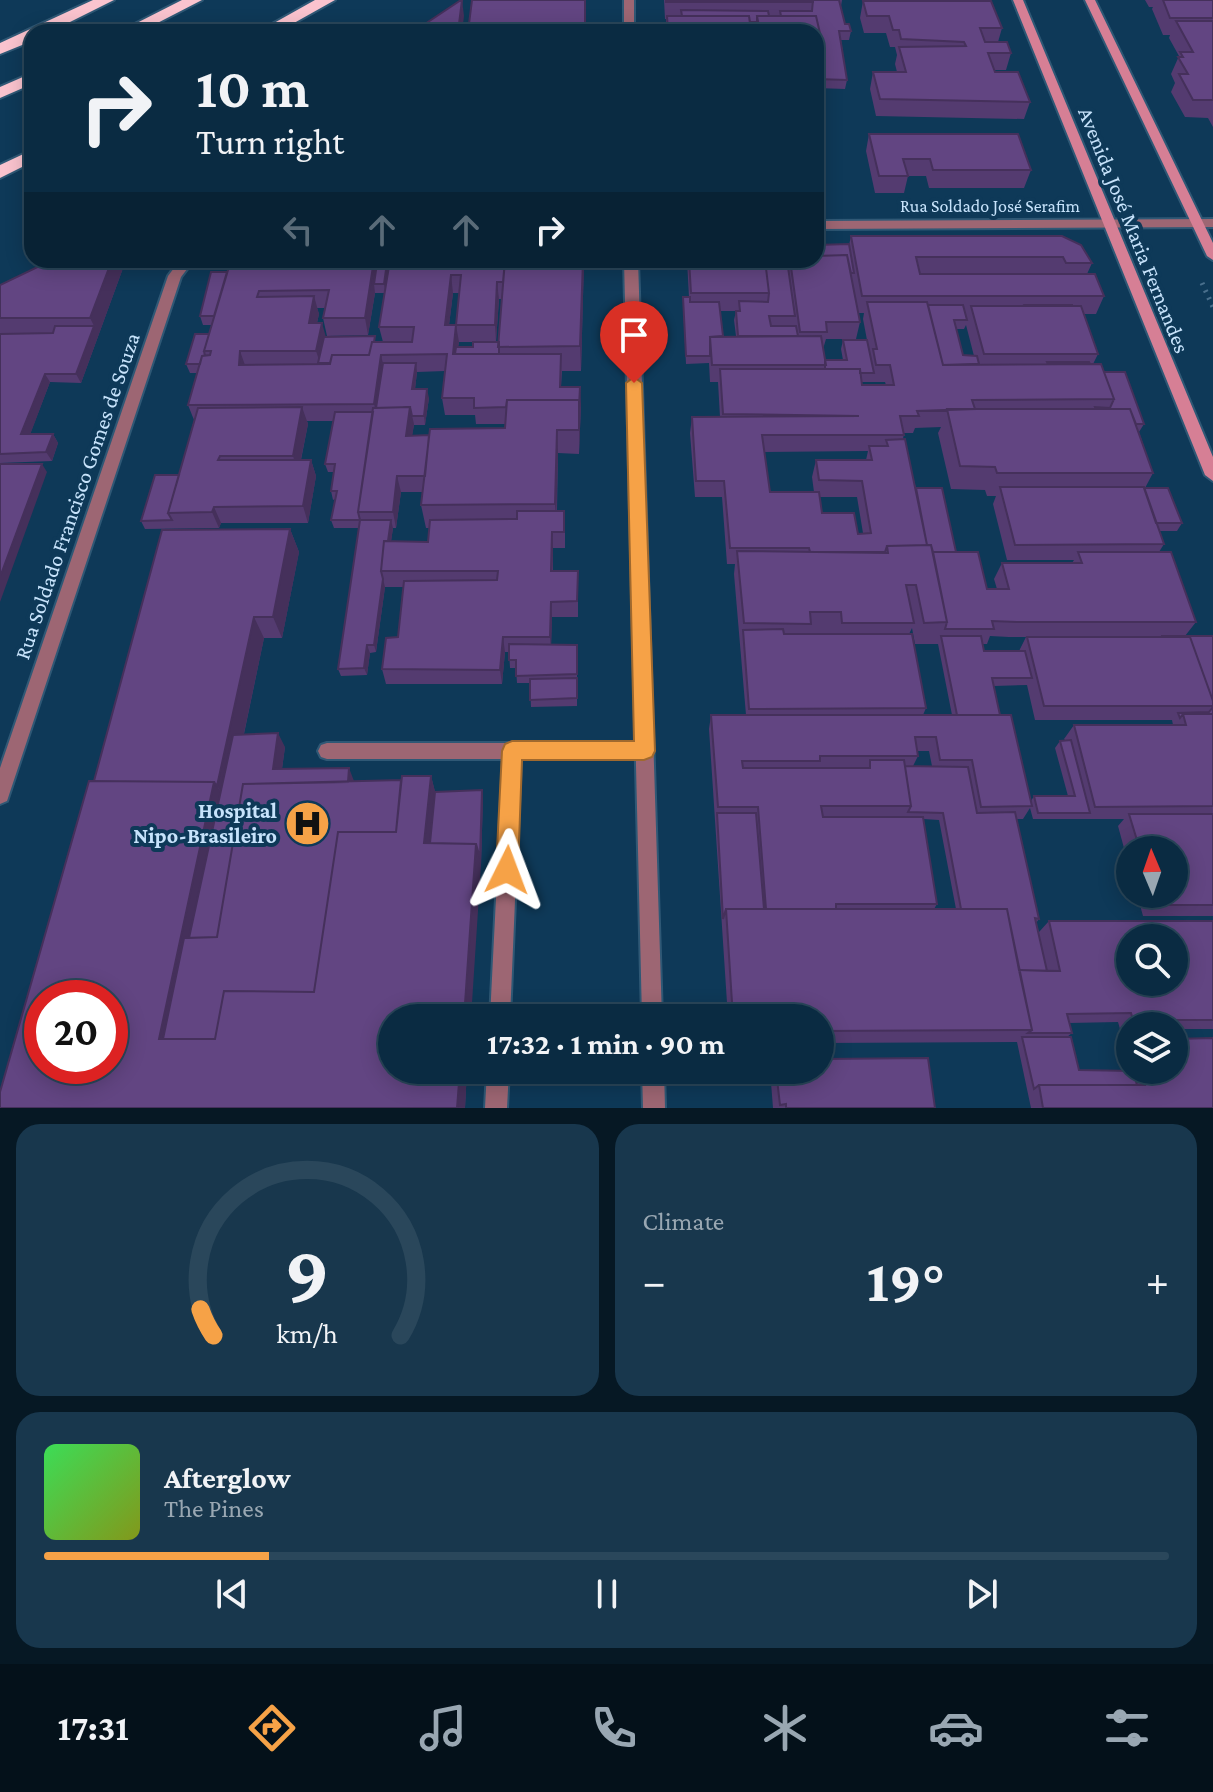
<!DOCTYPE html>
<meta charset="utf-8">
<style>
:root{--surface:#0a2b42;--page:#18374d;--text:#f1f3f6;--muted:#99a7b2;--line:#2a475b;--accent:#f6a247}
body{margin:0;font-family:"Crimson Pro",serif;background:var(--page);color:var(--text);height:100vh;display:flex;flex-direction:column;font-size:30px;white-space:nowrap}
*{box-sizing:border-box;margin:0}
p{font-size:26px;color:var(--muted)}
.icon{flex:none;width:44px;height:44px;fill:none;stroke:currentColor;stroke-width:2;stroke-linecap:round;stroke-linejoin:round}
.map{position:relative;height:1108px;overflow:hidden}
.details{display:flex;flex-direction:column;gap:16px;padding:16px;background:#061824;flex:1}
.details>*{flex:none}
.hud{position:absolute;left:24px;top:24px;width:800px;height:244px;border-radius:24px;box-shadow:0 4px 20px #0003,0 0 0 2px var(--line);background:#0a2b42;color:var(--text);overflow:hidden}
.needle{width:52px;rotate:358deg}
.buttons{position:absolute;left:1116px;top:836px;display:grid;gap:16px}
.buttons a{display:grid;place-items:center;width:72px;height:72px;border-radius:50%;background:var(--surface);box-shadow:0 4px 20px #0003,0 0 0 2px var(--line);font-size:40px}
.speed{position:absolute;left:24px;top:980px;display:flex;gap:16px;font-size:40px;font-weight:700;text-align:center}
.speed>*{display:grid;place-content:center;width:104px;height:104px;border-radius:50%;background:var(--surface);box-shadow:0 4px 20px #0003,0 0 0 2px var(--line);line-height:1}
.speed .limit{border:12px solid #d22;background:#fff;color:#111}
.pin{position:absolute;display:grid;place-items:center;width:68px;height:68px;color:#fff;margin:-82px -34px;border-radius:50% 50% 50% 0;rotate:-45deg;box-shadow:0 0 8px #0007}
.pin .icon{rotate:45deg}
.me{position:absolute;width:88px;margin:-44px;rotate:3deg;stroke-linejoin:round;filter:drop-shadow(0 0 6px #0008)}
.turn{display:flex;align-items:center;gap:28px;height:168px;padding:0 40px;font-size:36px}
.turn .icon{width:104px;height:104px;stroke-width:2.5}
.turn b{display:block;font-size:56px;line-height:68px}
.lanes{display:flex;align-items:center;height:76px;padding:0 40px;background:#0003;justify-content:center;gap:40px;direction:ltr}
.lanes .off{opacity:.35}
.big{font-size:60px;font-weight:700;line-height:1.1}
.details .card{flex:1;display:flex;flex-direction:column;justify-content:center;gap:12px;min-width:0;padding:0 28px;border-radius:24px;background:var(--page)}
.details .dial{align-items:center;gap:0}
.dial svg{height:208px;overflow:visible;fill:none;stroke:var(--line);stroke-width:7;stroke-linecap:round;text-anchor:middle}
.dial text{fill:var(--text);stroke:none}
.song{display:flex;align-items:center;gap:24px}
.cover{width:96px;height:96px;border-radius:12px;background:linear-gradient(135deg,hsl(130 70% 55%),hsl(70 70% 35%))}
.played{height:8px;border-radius:4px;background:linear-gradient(90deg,var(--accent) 20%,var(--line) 20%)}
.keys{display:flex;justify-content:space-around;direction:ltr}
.heat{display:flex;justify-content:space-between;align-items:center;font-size:44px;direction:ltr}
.details .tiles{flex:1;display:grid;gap:16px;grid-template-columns:1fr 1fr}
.card:last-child{grid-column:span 2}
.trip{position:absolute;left:378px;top:1004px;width:456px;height:80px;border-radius:40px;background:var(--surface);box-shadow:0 4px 20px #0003,0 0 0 2px var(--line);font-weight:700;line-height:80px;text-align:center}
.tab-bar{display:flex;height:128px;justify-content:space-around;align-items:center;background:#04111a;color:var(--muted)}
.tab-bar .icon{width:56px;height:56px}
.tab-bar .current{color:var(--accent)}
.tab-bar b{font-size:36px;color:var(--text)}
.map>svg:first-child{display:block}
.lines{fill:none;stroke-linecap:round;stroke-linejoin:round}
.service-casing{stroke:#2f5875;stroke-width:4}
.minor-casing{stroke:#2f5875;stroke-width:4}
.secondary-casing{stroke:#2f5875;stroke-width:4}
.motorway-casing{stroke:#2f5875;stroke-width:4}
.path{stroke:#496f8c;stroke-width:5;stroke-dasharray:2 6;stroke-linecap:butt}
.service{fill:#9d6673;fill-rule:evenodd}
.minor{fill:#9d6673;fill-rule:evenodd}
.secondary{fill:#d67f95;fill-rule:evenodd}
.motorway{fill:#fac3ce;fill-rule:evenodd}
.wall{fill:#543b70;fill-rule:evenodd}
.shaded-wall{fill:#45305b}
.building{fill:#624582;stroke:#45305b;stroke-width:2;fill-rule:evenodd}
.route{fill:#f6a247;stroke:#a0692e;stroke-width:2}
.labels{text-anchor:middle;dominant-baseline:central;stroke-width:8;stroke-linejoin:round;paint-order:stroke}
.far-street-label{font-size:18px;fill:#c7e3fb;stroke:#0e3958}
.street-label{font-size:22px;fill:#c7e3fb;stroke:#0e3958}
.poi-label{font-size:22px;font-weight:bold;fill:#c7e3fb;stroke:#0e3958;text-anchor:end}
</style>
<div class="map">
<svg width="1213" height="1108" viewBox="0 0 1213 1108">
<rect width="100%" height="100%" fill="#0e3958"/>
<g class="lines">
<defs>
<path id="service" d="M327 743H644L650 745 653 751 650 757 644 759H521L510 1018H490L503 759H327L321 757 318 751 321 745Z
M487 1070H509L507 1108H485Z"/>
<path id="minor" d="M624 0H634V32H624Z
M1213 219V227L816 229V221Z
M180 260H194L181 277 9 795 7 801 0 804V768L168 276Z
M624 260H638L662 1018H642Z
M642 1070H664L665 1108H643Z"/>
<path id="secondary" d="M1013 0H1023L1213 457V481L1205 475Z
M1085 0H1095L1213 243V260L1207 256Z"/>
<path id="motorway" d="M93 0H114L50 32H32V41L0 54V43Z
M182 0H202L140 32H119Z
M315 0H335L278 32H258Z
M32 73V84L0 98V87Z
M32 150V162L0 178V165Z"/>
</defs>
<use href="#service" class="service-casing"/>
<use href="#minor" class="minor-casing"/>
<use href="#secondary" class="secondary-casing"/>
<use href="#motorway" class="motorway-casing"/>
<path class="path" d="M1202 283 1213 307"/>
<use href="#service" class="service"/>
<use href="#minor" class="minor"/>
<use href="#secondary" class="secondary"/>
<use href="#motorway" class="motorway"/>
</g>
<path class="wall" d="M586 0V32H470L469 24Z
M664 0H842L841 6 845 24 851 31 849 40H841L847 80 845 89 816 88V32H666V19H665Z
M878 0H964L963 1 1002 28 998 42 1011 53 1006 70H994L1030 102 1024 119 876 116 870 89 873 72H897L895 64 897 55 895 47H890L886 33H864L860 18 863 1Z
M1145 0H1213V127L1208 118 1185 117 1171 92 1175 83 1171 74 1179 56 1169 38 1170 35H1163L1152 9 1153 7H1149Z
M869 134 1031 170 1024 188H929L926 176H908L904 193H875L866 151Z
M851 236H1062L1092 263 1087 274 1104 296 1096 314H1084L1098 354 1093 364 1104 372 1144 424 1139 432 1153 473 1145 488 1182 523 1177 531H1159L1164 544 1159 552 1196 622 1185 636H1213V916H1143L1137 894H1174V850H1130V870L1118 826 1124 819H1033L1030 808 1023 819H1017L1039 919 1036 923 1039 932 1049 921H1213V1029H1174V1026H1130V1029H1120L1118 1022 1069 1023 1072 1033 1067 1037 1079 1070 1125 1071 1119 1047 1130 1040V1070H1174L1213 1108H1031L1017 1042 820 1043V1018H728L709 729 711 715H746L734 574 735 564H727L722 497H695L690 433 692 417H720L718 382H710L709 363 686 364 683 306V297H689L687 260H816L849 245ZM720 311H738H736L734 320 736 336H723ZM858 313H864L863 319 867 340H843L841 349 843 360H825L823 349 826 339H856L860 322ZM966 325 974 356 963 355 956 329H964ZM861 382H885L886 385H862ZM941 427 938 433 951 489 985 490 987 496H996L993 504 1007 560H1074L1072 563H1002L994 579 997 589H987L956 552 916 488 903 439 904 433H913L915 428ZM868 451 866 460H816L812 477 814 492H770L764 452ZM819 497H857L863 533 858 534 822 513ZM912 628 915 644H938L952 715H923L926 708 909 634ZM809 633 835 634H808ZM990 636 1009 637H1026L1019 651H984L982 644H987ZM1027 685 1035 720H1172L1173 725H1074L1064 739 1065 740 1060 741 1055 748 1068 796H1034L1031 801 1000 715 994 686ZM917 751H929L932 766H913L918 756ZM923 819 939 820 956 909H934L937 904Z
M52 260H126L81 383 50 382 30 434H53L58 443 52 461 0 463V285Z
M231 260H377L378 263H387L388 271 390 260H584L581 371H562L561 387 581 404 579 454 558 453 557 511 565 527V548H553V571H578V617H552L551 645H577V706L531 707 530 683H517L516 668H510L509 652H505L502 684H386L382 669 398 637 404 587H385L376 652 370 653 367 675 341 676 338 669 359 528H334L331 520 335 499 333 500 331 491 334 472H328L325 464 333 421H307L308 424 301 460H311L316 476 308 523H221L219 528 145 529 141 521 179 475 194 420 188 405 197 373H190L186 364 209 334 212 325H203L200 316 227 272ZM375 293H385L379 327 383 342 326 337 317 323 319 314 317 308H325L323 318 327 336 368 335ZM453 293H459L456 325H449ZM499 299H502L499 342H496ZM459 342H489L473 347H458ZM445 371 442 398 445 415H475L476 424H505V428L429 435H412L414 425H425L429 398 415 389 417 372ZM401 492H423L421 505 426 528H429L428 542 391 541 393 528H396Z
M290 529 299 552 282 638H264L244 734 285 747 282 769 354 781 401 780 431 776 435 792 483 797 481 865 392 1070H467L465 1108H0L94 781Z
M770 1070H820L935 1108H773Z"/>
<path class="shaded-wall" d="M462 0 464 16 462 32H458Z
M112 260H126L81 383 76 374 94 326 90 318Z
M374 260H377L379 270 374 284 375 293 368 335 365 318Z
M583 260H584L581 371 580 346Z
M387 263 389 273 386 293 384 284Z
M451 275 453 293 447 342 445 325Z
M497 282 499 299 496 342 495 325Z
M314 296 319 314 313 340 309 323Z
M322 323 327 341 320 363 316 351Z
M456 325 459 342 456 362 453 354Z
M240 351 246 368 239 365Z
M381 355 385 372 377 416 374 404Z
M416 363 417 372 414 398 412 389Z
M45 374 50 382 27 443 21 434Z
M580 387 581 404 579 454V430Z
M427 389 429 398 425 425 424 416Z
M302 407 308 424 298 473 293 456Z
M410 407 414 424 410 452 406 436Z
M557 430 558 453 556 527 555 504Z
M53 434 58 443 52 461 46 452Z
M311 460 316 476 308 523 303 506Z
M42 464 47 472 0 602V577Z
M397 476 401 492 396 528 393 512Z
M214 507 221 523 219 528 212 512Z
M391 520 393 528 387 571H384Z
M290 529 299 552 282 638 273 617Z
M552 532 553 548 552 586 551 571Z
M383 579 385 587 376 652 374 645Z
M551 602 552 617 551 652 550 637Z
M254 617 264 638 229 804 217 786Z
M503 637 505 652 502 684 500 670Z
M367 645 370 653 367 675 364 668Z
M278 733 285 747 280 783 273 769Z
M349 768 354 781 347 787Z
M431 776 437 799 431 858 424 843Z
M214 782 229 804 180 1042 159 1039Z
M482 790 483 797 481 865 471 1018H464L476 844Z
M460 1070H467L465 1108H457Z"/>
<path class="building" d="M461 0H462L458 32H413Z
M472 0H585V23H535V26H568V32H505V23L469 24Z
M666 0H813V2H666Z
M813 0H839L845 24H849L851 31H839L847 80 816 79V50H820L822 42 816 16H781L780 11H812Z
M1163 0H1213V18H1170Z
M863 1H991L1002 28H980L985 42H1007L1011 53H988L995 72H1018L1030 102 880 99 873 72H906L899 47 966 46 964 42 901 39 899 30H893L889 16H867Z
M681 10 768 11 769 16H757V22H750L749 16H682Z
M667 16H749L751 32H668Z
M757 16H816L822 42H816V32H760Z
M1176 21H1213V100H1193L1179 74H1188L1178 57H1183L1180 52H1193Z
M869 134H1018L1031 170H933L930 159H903L908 176H879Z
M851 236H1062L1081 245 1092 263H1066L1063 257H916L920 274H1095L1104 296H862Z
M849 244 854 273H851L847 255 816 256V245Z
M847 255 860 322H826L827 332H800L790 260H816V256Z
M52 260H112L90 318H0V285Z
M231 260H322L321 266 334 265 335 260H374L365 318H323L329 290 259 291 257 297 314 296 309 323H322L316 351H240L239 365 330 364 332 355H369L372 342H412L414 327H379L390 260H505L503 282H497L495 325H456L453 354H561L560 387H580L579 407V400H507L506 407 474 408V398H442L447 354 381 355 374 404 188 405 202 356 210 355 211 351H204ZM451 275H461L456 325H445Z
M326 260H335L334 265H325Z
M505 260H583L580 346 498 347Z
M689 260H765L769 293H691Z
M765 260H787L795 316H769L771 326H796L798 336H738L736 311H740L739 301 768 302 769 293Z
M377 263H387L384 284H374Z
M211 272H227L214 316H200Z
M683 297H690V302H719L723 336 710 337V356H686Z
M867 302H927L943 365 1101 364 1114 399 972 400 975 409 917 411 919 416H900L904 435H762L770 492H819L822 513H854L858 534 871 533 862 481 819 480 816 460H872L869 446H888L886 440 905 439 927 545 887 546 885 552H810L809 548H730L724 481H696L692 417 859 416 723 414 720 369H860L862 385H894L890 365H876L873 349H877Z
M928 305H963L967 320H954L963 355 977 356 979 364 943 365Z
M1025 305H1072V306H1026Z
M971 306H1081L1098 354H984Z
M55 326H94L76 374H45L21 434H53L46 452 0 454V334L53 333Z
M195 334H209L204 351 205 356H202L200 364H186Z
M375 336 374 342H372L369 355H332L330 363H318L324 337Z
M821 336 826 365H712L710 337Z
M843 340H867L874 373H860V369H825V360H847Z
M473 342H499V354H455L456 347H473Z
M1047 362H1089L1090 364H1048Z
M383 363H416L412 389H427L424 416H412L410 407 376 408Z
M1104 372H1125L1144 424H1136L1130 409H1096L1095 407 1110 408 1114 399Z
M507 400H579V430H557L555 504 421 505 430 429 505 428Z
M302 407 293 456H220L218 460H311L303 506 214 507 212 512 168 513 198 408Z
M410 407 406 436 429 435 425 476H397L393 512H358L373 408Z
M947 409H1130L1153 473H997L995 467 960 466Z
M335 412H373L358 512 360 520H331L337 491H331L335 464H325Z
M0 464H42L0 577Z
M155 475H179L168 513 172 520 141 521Z
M1000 487H1144L1164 544 1015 545Z
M916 488H942L956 552H933L931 545H927Z
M1144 488H1168L1182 523H1156Z
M517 511H564V532H552L551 571H578L577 601 551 602 550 637H503L500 670 382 669 386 638 398 637 404 581 497 580 498 571H381L384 541 428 542 430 520 517 519Z
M360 520H391L388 541H384L381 571 383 579 374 645H367L364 668 338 669Z
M290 529 273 617H254L217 786 214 782 94 781 162 530Z
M931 545 947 622 924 623 916 585H906L914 623H842L841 612H810L811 624 744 623 737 551 888 553 887 546Z
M933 552H978L987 589H1009L1002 563H1082L1078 552H1171L1196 622H1017L992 621 994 629H945L947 622Z
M783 629 784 634H912L926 708 749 709 743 630Z
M941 636H981L984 651H1025L1032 678H992L1000 715H957Z
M1161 636H1213V701L1190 637Z
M1027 637H1190L1213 701V706H1044Z
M509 644 577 645V674L516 676V660H509Z
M577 678V698L530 700V679Z
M1213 707V714H1183L1180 718 1178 713 1209 712Z
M1183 714H1213V806L1095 807 1074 725H1186Z
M711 715H1011L1032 806 981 807 972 760H940L936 737H915L918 756H820V761H742L743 768H870V760H904L911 806H821L823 817H923L937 904H836V909H766L758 807H718Z
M278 733 273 769 349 768 348 782 243 784 217 937 189 938 233 735Z
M1071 740 1090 813H1038L1034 796H1075L1060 741Z
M905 766 968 767 977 813 1015 812 1039 919 1035 918 1047 971 1019 970 1007 909H961L943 813 908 812 911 806Z
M402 776H431L424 843 476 844 464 1018H392V1070H460L457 1108H0V1092L89 781 214 782 159 1039H215L224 991 314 992 338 832H396ZM42 998H110V1066H42Z
M401 780 396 832H338L314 992 224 991 215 1039H163L184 938 217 937 243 784Z
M482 790 480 858 476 844 430 843 435 792Z
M717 813H756L764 909H726L723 919Z
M1129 814H1213V905H1156L1152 894H1174V850H1140Z
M726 909H1007L1032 1030 820 1031V1018H733Z
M1049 921H1213V1020H1133L1131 1013 1067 1014 1072 1033H1028L1032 1030 1019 970 1060 971ZM1130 938H1174V982H1130Z
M1022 1037H1071L1079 1070 1133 1071 1137 1085H1039L1034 1089Z
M1213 1038V1108H1043L1039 1085H1145L1141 1070H1174V1039Z
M928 1058 935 1108H786V1104L780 1105 776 1070H820V1059Z"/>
<path class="route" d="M634 377 642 383 655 751 652 757 644 760H522L518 870 514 877 507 880 499 877 496 870 502 751 505 744 512 741H634L626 383Z"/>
<defs>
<symbol id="hospital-disc" viewBox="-11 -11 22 22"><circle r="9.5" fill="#f6a247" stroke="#0e3958"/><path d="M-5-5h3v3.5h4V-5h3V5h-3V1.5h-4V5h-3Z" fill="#111"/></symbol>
</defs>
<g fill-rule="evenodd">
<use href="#hospital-disc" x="282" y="798" width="51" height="51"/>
</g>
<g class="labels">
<g class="far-street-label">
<text x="990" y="206">Rua Soldado José Serafim</text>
</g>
<g class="street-label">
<text transform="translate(1134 230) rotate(68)">Avenida José Maria Fernandes</text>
<text transform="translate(77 496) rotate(-71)">Rua Soldado Francisco Gomes de Souza</text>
</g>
<g class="poi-label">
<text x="277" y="810">Hospital<tspan x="277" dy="25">Nipo-Brasileiro</tspan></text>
</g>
</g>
</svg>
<div class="buttons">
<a><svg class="needle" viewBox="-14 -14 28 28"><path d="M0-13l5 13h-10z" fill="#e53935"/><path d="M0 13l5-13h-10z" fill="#99a7b2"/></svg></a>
<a><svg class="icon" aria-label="search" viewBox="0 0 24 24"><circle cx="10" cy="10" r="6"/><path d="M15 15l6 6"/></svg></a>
<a><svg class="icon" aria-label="layers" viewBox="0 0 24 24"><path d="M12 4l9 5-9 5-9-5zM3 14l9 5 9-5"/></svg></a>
</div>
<div class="speed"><div class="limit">20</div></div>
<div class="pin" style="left:634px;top:383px;background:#d93025"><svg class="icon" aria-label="arrive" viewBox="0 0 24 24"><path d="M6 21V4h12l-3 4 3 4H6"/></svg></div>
<svg class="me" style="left:507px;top:870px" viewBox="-20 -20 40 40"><path d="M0-17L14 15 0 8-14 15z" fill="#f6a247" stroke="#fff" stroke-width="4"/></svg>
<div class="trip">17:32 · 1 min · 90 m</div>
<div class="hud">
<div class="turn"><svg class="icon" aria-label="right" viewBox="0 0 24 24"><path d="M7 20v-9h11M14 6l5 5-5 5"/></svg><div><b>10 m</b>Turn right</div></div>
<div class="lanes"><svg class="icon off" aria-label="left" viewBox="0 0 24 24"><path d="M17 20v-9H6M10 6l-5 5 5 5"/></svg><svg class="icon off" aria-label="ahead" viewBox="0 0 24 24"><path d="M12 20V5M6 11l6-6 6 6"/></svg><svg class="icon off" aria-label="ahead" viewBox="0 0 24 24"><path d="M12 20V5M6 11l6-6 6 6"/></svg><svg class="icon" aria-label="right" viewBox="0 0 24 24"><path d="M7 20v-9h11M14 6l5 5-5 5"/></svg></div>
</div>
</div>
<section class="details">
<div class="tiles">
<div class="card dial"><svg viewBox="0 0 100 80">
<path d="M14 69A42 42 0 1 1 86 69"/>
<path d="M14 69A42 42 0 0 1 9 59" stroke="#f6a247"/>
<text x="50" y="56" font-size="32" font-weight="700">9</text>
<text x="50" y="72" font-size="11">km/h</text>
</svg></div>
<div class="card"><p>Climate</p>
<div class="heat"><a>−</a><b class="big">19°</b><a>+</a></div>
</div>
<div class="card">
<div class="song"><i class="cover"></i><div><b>Afterglow</b><p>The Pines</p></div></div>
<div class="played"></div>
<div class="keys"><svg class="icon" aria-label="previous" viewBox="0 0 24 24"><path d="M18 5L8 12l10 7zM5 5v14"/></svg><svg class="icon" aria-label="pause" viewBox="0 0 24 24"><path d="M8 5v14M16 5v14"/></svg><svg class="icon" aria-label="next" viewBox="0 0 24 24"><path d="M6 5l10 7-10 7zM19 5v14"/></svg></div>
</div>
</div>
</section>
<nav class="tab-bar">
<b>17:31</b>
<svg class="icon current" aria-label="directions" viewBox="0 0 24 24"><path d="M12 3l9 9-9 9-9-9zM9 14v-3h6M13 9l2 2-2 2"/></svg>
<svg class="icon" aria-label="music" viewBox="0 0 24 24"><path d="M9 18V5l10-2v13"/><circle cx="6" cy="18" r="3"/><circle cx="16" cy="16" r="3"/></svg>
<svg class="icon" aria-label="phone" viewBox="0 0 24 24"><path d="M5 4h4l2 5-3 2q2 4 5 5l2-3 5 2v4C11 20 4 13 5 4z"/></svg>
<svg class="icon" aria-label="climate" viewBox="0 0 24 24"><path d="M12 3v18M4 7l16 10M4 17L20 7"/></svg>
<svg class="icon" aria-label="car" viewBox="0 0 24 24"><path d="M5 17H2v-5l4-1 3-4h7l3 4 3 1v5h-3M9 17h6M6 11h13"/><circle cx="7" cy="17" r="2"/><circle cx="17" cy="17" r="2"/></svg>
<svg class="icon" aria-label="filters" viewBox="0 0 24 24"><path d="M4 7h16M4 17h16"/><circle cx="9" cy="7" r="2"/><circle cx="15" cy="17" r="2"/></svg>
</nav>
